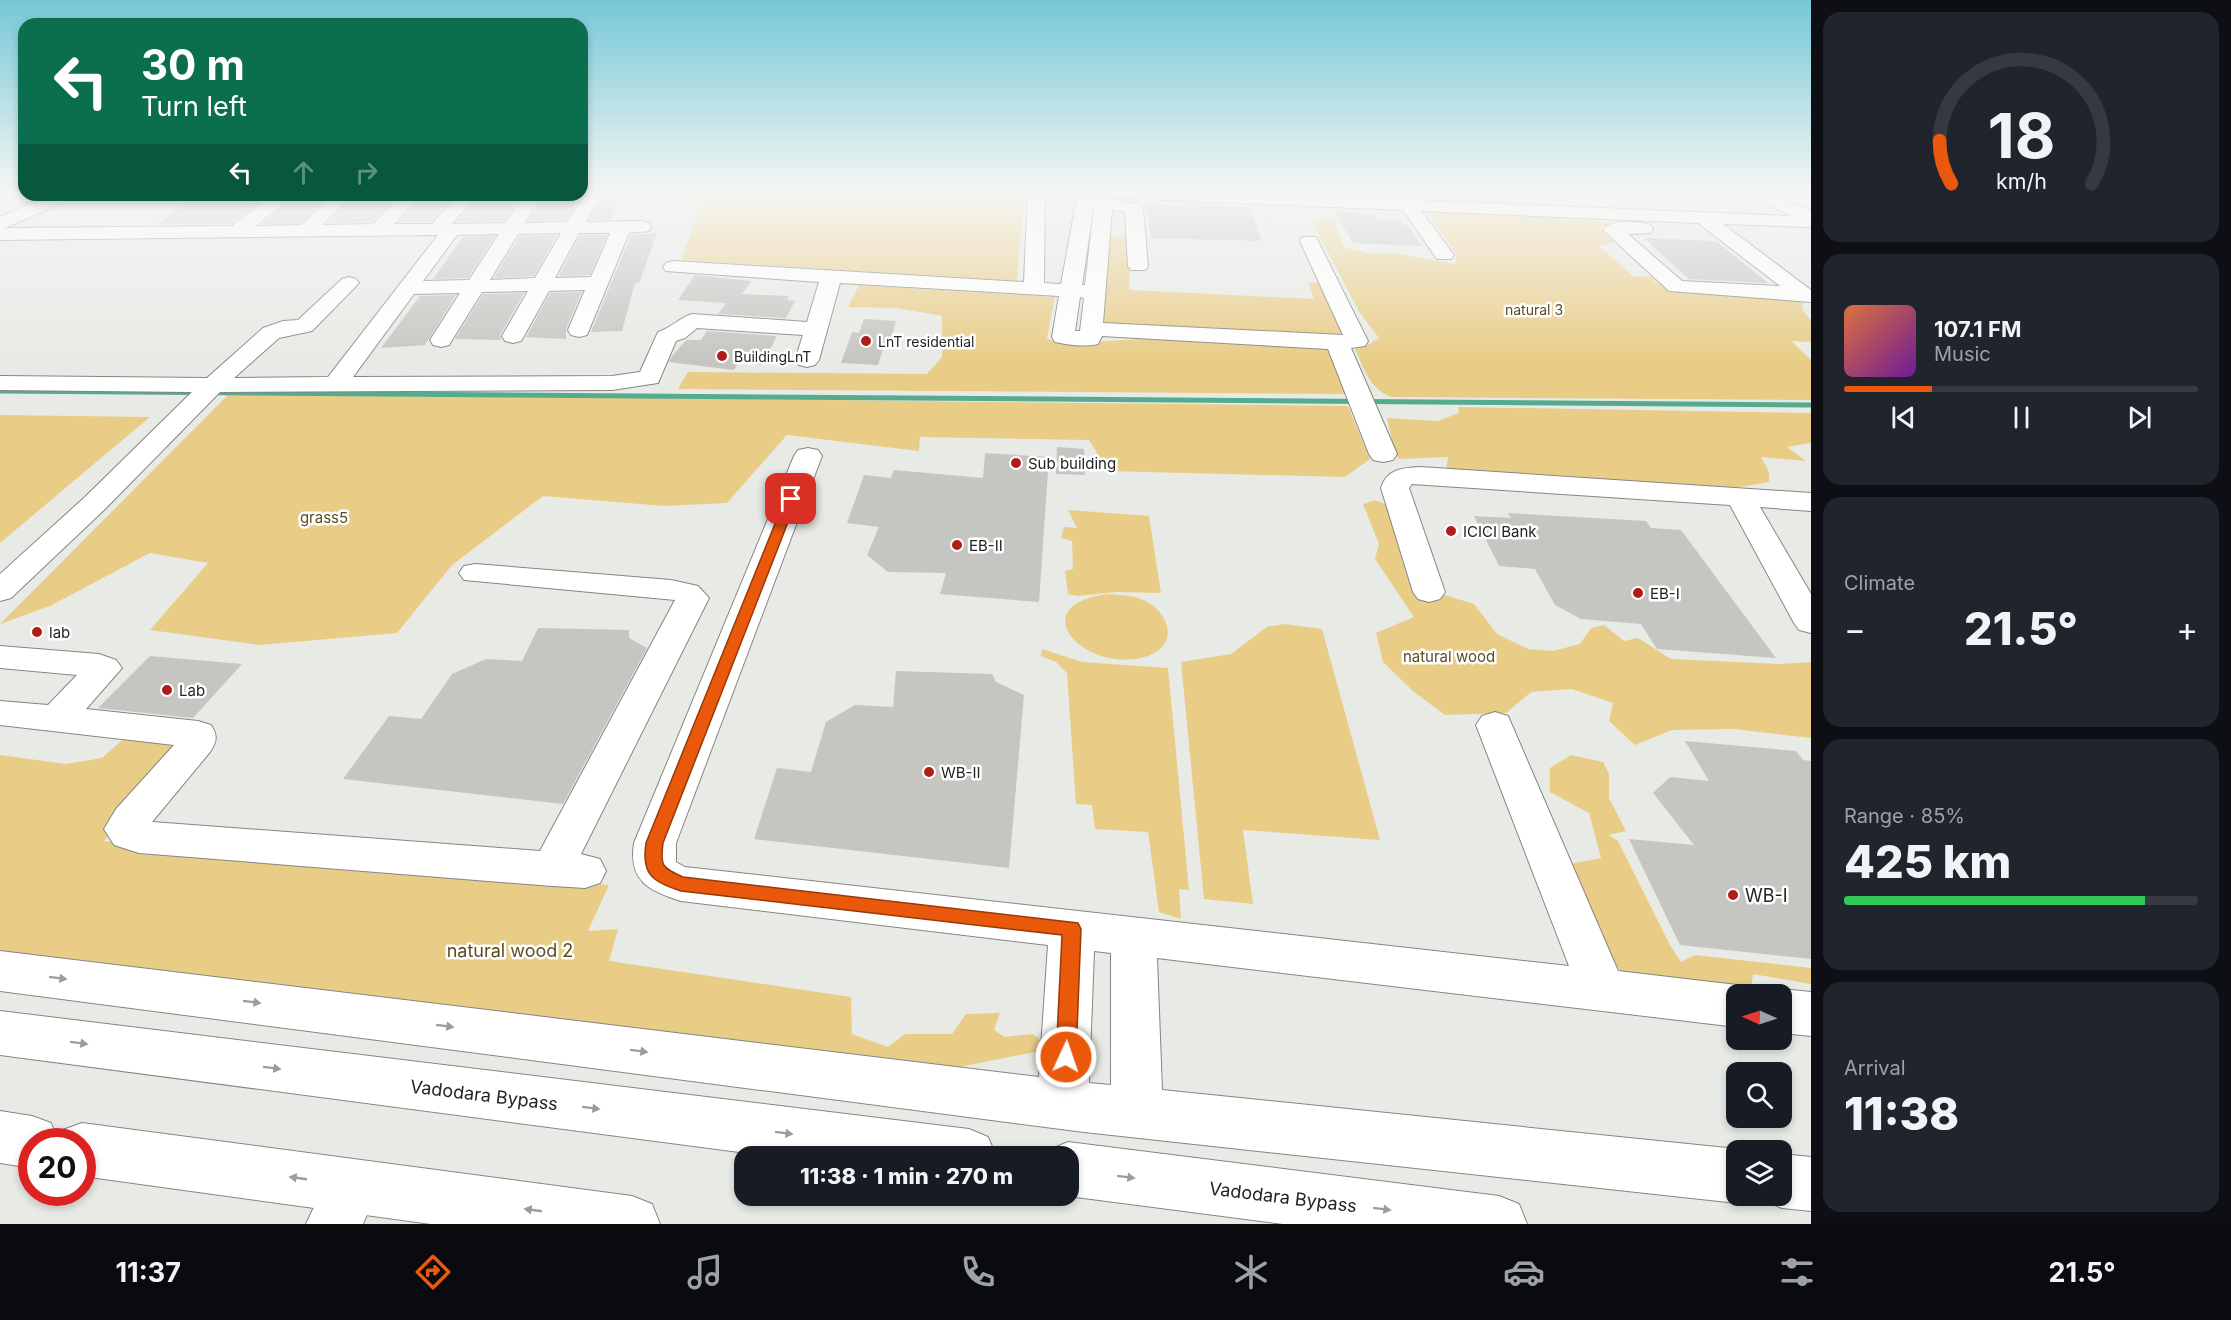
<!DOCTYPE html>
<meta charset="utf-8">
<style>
:root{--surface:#171b24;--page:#20242c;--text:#f1f3f6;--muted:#9ea1a6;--line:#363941;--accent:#ea580c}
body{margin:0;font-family:Inter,sans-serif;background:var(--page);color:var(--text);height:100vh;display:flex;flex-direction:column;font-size:22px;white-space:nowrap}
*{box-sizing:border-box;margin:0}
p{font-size:20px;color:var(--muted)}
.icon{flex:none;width:33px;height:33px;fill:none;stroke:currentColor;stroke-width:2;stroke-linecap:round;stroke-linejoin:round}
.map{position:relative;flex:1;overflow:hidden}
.details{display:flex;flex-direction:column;gap:12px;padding:12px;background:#0d0f14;width:420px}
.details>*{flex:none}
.top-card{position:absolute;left:18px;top:18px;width:570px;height:183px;border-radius:18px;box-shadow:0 3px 9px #0003;background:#0b6e4f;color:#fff;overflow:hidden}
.needle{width:39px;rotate:273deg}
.buttons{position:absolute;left:1726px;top:984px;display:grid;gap:12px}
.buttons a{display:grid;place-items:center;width:66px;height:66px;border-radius:12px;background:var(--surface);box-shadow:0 3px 9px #0003;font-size:30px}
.speed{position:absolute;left:18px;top:1128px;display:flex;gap:12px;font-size:30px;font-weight:700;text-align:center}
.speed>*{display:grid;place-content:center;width:78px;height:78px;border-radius:50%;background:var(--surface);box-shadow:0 3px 9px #0003;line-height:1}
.speed .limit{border:9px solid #d22;background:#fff;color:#111}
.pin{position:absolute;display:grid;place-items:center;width:51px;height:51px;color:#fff;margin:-26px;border-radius:12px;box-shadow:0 3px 9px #0006}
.me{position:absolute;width:66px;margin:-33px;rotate:3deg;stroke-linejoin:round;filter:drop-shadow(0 0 4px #0008)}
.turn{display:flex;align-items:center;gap:21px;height:126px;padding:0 24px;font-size:27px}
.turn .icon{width:78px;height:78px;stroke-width:2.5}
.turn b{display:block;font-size:42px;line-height:51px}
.lanes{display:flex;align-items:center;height:57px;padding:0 24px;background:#0003;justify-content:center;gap:30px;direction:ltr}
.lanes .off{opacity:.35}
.big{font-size:45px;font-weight:800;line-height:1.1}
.details .card{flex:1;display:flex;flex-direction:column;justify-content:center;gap:9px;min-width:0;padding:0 21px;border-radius:18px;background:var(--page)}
.details .dial{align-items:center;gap:0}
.dial svg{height:156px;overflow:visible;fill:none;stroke:var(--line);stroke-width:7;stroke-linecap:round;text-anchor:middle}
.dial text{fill:var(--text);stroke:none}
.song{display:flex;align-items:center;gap:18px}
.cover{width:72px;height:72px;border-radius:9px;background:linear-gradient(135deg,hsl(20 70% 55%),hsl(280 70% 35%))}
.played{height:6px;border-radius:3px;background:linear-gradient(90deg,var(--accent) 25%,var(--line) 25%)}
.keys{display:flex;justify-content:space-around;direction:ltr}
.heat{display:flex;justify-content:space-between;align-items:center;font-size:33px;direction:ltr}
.charge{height:9px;border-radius:4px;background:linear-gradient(90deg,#34c759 85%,var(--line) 0)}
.trip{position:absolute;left:734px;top:1146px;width:345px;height:60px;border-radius:18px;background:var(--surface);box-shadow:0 3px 9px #0003;font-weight:800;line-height:60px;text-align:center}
.menu{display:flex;height:96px;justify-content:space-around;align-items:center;background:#090b0e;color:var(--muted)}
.menu .icon{width:42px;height:42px}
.menu .on{color:var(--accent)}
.menu b{font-size:27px;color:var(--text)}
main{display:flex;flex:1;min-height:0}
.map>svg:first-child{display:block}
.green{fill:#e9cd87}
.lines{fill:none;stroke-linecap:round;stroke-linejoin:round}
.stream{stroke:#55ab8d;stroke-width:5}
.building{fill:#c5c6c2}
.minor-casing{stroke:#848682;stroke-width:2}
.highway-casing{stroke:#848682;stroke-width:2}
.minor{fill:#fff;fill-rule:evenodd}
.highway{fill:#fff;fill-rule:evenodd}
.oneway{fill:#9c9c9c}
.route{fill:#ea580c;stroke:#983908;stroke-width:1.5}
.poi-dot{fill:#ae1d18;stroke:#fff;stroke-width:2}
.labels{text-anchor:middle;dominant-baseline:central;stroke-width:5;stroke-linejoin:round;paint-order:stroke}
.far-park-label{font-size:14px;fill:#5d4c22;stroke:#fff}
.far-poi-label{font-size:14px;fill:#232423;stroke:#fff;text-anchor:start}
.poi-label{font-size:15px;fill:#232423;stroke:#fff;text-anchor:start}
.park-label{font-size:15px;fill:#5d4c22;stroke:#fff}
.near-poi-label{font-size:18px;fill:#232423;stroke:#fff;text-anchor:start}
.near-park-label{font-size:18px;fill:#5d4c22;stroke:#fff}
.near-street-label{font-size:18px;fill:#232423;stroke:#fff}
</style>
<main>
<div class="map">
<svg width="1811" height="1224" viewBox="0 0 1811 1224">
<rect width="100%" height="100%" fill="#e8eae6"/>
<path class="green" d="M705 190H969L973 197 1024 193 1017 281 682 260Z
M1433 210C1469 212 1584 210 1610 225L1601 227 1602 233 1615 242 1599 246 1634 277 1652 276 1655 282 1674 291 1790 297 1802 303 1803 311 1811 320V342L1791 341 1811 360V400L1391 397C1369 388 1364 369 1355 349L1366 346 1379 338 1360 313 1312 222 1333 216 1344 247 1367 253H1393L1455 264 1457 255 1431 218Z
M1108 236 1132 237 1129 290 1314 299 1308 283 1322 282 1350 340 1100 325Z
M859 285 1055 297 1047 338 1061 344 1154 338 1329 348 1346 394 678 389 688 372 927 374 942 357V316L897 308 848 307Z
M230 393 1348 406 1370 459 1345 477 1108 471 1089 440 920 437 919 451 787 435 727 503 664 506 543 496 452 565 397 633 259 645 150 630 208 563 150 553 50 606 0 624Z
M1458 407 1811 413V443L1787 447 1806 461 1761 457 1769 472V482L1734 488 1481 470H1446L1448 457 1399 459 1394 451 1387 418 1438 421 1459 413Z
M0 415 150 417 0 543Z
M1375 500 1395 508 1437 598 1445 595 1474 604 1497 634 1528 649 1553 651 1580 644 1591 628 1604 625 1624 641 1638 638 1671 659 1778 664 1811 662V738L1734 729 1672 730 1635 745 1609 721 1613 703 1572 689 1531 692 1506 713 1445 715 1414 692 1383 662 1376 633 1414 617 1375 559 1379 544 1363 504Z
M1068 510 1149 516 1161 593 1116 592 1077 596 1068 594 1065 571 1073 569 1072 541 1061 538 1064 527 1077 528Z
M1107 594C1116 595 1126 595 1135 597 1169 606 1185 648 1141 658 1082 671 1023 606 1107 594Z
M1284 624 1322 629 1380 840 1243 830 1253 904 1204 899 1181 662 1231 654 1267 627Z
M1042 649 1082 662 1168 668 1189 890 1179 889 1181 919 1159 912 1148 832 1095 829 1092 805 1076 804 1067 673 1056 662 1041 656Z
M129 734 185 741 104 841 192 853 609 885 588 931 618 929 609 961 851 997 852 1034 888 1047 905 1034H952L966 1014 1000 1013 994 1030 1005 1037 1033 1034 1050 1049 944 1070 0 962V755L66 764 102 758Z
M1571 755 1603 762 1609 774V798L1626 831 1609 835 1618 841 1670 945 1681 962 1695 955 1811 968V984L1753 974 1751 989 1630 981 1613 962 1570 864 1601 858 1589 813 1550 792V768Z"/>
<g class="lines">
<path class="stream" d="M0 391 1811 405"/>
</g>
<path class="building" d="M582 190H585L566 220 529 221 544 195H582Z
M607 190H623L611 219 590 220Z
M198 195H269L231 224H158Z
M295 195H331L300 223 262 224Z
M355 195H398L372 222 328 223Z
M422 195H455L431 222H399Z
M478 195H521L505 221 457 222Z
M1146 204 1251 207 1261 241 1151 238Z
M1334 210 1376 215 1378 221 1396 220 1409 226 1421 246 1353 243Z
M657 233 639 283H635L622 331 591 332 631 235Z
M557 235 534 276 494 278 519 236Z
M580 235H607L590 275 559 276Z
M495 236 468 278 433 279 463 237Z
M1644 238 1716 241 1768 283 1689 279Z
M695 275 751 281 742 294 789 296 787 300 795 301 786 318 718 314 726 303 678 300Z
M582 292 566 329V339L526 337 550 293Z
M524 293 500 335 501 340 455 339 483 294Z
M456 295 425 345 381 348 420 296Z
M864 319 896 321 889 346H884L878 365 841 363 852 332 859 333Z
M707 331 777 336 762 365 739 362 734 370 669 362 673 355 686 340H701Z
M1057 447 1084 449 1085 475 1056 474Z
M985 453 1049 457 1039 602 940 594 946 573 888 572 867 555 879 527 847 523 864 475 891 478 894 470 983 478Z
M1508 513 1646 521 1651 528 1681 530 1776 658 1657 649 1641 624 1581 619 1555 605 1535 569 1499 566 1474 516 1511 518Z
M538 628 629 630V638L647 648 563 804 343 779 389 716 421 719 452 674 486 659 522 661Z
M150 656 242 664 193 718 98 708Z
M896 671 992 674 996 682 1024 695 1009 868 754 839 777 768 811 772 826 722 855 705 893 707Z
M1685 741 1796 751 1803 760 1811 761V959L1680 945 1629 839 1694 845 1653 793 1670 777 1709 781Z"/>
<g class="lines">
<defs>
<path id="minor" d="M588 190H605L586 222 642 221 649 223 651 227 649 231 629 233 587 335 579 337 571 335 568 330 585 290 549 291 524 336 521 341 513 343 505 341 502 336 528 291 482 292 449 345 441 347 433 345 430 340 460 293 414 294 353 377 612 376 640 372 658 332C671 328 679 318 692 314L807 322 819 282 666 271 663 267 666 263 673 261 1024 282 1028 190H1045L1044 283 1061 284 1077 197 1080 193H1092L1095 197 1082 285H1085L1095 198 1098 194H1110L1113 200 1140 204 1143 208 1148 266 1145 270H1131L1128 266 1125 212 1112 210 1103 323 1343 335 1300 241 1302 237H1316L1368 341 1365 346 1351 348 1397 454 1393 460 1383 462 1373 460 1369 454 1328 349 1102 336 1098 344C1085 347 1068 345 1055 342L1052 337 1059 296 840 283 819 360 815 365 807 367 799 365 795 360 803 335 697 328 685 338 676 341 658 383 612 390 220 392 105 509 11 598 0 601V574L85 497 192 392 0 390V376L207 378 263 328 283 321 298 320 342 279 349 277 356 279 359 283 312 331 279 338 234 378 328 377 438 235 0 240V217L34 202 0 201V191H24V195H73L70 199 5 228 232 226 273 195H293L256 226 301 225 334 195H353L322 225 373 224 401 195H420L394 224H432L458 195H476L452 224 506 223 524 195H542L525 223 567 222ZM561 233 535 278 490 280 518 234ZM579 233H610L591 277 555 278ZM499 234 469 280 423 281 457 235ZM1080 297 1084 298 1080 331H1075Z
M1113 190 1395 199 1397 194C1405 192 1408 193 1413 200L1792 216 1745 194 1742 190H1764L1811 211V227L1723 224 1811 290V302L1669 291 1603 230C1612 218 1638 222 1651 225L1653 229 1651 233 1628 234 1682 281 1780 286 1698 223 1421 211 1454 255 1451 259H1437L1403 210 1119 198 1113 197 1110 193Z
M808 448 818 450 822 456 676 843V862L685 867 1569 966 1476 725 1482 716 1495 712 1508 716 1618 971 1737 985 1754 991 1756 994H1737V1027L1157 958 1162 1090 1737 1149 1741 1150H1737V1196H1755L1737 1203 1084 1132 0 991V951L1039 1077 1048 945 681 901C649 891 628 881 634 843L794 456 798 450ZM1094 951 1111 953V1085L1089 1083Z
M1420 467 1811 493V511L1760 507 1811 594V633L1799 630 1794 623 1730 505 1412 484 1409 488 1445 592 1440 599 1429 602 1418 599 1413 592 1381 488C1387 469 1402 468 1420 467Z
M475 564 671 580 698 586 709 598 581 854 600 859 606 871 600 883 585 888 552 886 139 853 114 845 104 829 116 809 174 745 0 725V701L48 705 77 675 0 668V646L99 654 116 660 122 668 86 709 198 721 211 725C218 736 217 741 210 752L152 822 540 851 675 600 464 580 459 573 464 566Z
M1782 989 1811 992V1036L1782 1033V994H1768Z
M1782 1154 1811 1157V1211L1782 1208 1763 1200 1761 1196H1782Z
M352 1159 371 1167 379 1186 363 1224H306L333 1167Z"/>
<path id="highway" d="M0 1011 969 1129 988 1137 996 1156H769L0 1055Z
M0 1111 32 1116 51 1123 58 1142H32V1168L0 1163Z
M82 1123 632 1196 652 1204 660 1224H431L82 1176V1142H58L63 1130Z
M1068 1142 1499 1196 1519 1204 1527 1224H1283L1068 1196V1156H1046L1049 1150Z"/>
</defs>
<use href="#minor" class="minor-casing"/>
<use href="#highway" class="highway-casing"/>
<use href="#minor" class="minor"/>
<use href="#highway" class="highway"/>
</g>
<defs><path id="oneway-solid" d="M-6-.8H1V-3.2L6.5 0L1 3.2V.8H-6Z" transform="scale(1.5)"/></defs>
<g class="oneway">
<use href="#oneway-solid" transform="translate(58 978) rotate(7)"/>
<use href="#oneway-solid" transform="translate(252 1002) rotate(7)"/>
<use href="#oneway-solid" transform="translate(445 1026) rotate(7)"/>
<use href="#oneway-solid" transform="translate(79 1043) rotate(7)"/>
<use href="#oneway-solid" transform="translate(639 1051) rotate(7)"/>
<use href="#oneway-solid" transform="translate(272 1068) rotate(7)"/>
<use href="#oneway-solid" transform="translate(591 1108) rotate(7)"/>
<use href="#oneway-solid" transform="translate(784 1133) rotate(7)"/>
<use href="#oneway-solid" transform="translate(1126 1177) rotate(7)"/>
<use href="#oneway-solid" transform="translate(298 1178) rotate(-172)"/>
<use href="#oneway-solid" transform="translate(1382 1209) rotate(7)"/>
<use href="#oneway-solid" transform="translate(533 1210) rotate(-172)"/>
</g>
<linearGradient id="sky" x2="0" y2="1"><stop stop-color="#75c8d6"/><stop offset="0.53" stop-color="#f5f6f4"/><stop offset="1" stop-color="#f5f6f4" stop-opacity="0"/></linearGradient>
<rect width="1811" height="361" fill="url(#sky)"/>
<path class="route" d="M791 496 797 499 663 843C660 866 662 868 683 877L1078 923 1081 929 1076 1057 1073 1064 1066 1067 1059 1064 1056 1057 1062 935 681 891C653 882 641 875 646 843L785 499Z"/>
<g class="poi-dot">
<circle cx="866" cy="341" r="6"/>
<circle cx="722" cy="356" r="6"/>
<circle cx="1016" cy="463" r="6"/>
<circle cx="1451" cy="531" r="6"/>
<circle cx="957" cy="545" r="6"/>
<circle cx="1638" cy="593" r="6"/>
<circle cx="37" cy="632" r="6"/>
<circle cx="167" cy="690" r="6"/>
<circle cx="929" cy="772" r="6"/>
<circle cx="1733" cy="895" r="6"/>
</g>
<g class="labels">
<g class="far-park-label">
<text x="1534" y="309">natural 3</text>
</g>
<g class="far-poi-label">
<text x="878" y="341">LnT residential</text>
<text x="734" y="356">BuildingLnT</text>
</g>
<g class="poi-label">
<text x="1028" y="463">Sub building</text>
<text x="1463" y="531">ICICI Bank</text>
<text x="969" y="545">EB-II</text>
<text x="1650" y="593">EB-I</text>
<text x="49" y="632">lab</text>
<text x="179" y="690">Lab</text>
<text x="941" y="772">WB-II</text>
</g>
<g class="park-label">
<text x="324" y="517">grass5</text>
<text x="1449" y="656">natural wood</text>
</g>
<g class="near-poi-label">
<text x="1745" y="895">WB-I</text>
</g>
<g class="near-park-label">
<text x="510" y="950">natural wood 2</text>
</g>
<g class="near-street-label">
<text transform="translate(484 1095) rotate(7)">Vadodara Bypass</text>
<text transform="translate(1283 1197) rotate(7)">Vadodara Bypass</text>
</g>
</g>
</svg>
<div class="buttons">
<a><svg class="needle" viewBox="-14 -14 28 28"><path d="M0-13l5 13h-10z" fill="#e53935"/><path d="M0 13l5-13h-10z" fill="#9ea1a6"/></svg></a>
<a><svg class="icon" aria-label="search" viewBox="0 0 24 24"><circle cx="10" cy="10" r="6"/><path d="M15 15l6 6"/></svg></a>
<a><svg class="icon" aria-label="layers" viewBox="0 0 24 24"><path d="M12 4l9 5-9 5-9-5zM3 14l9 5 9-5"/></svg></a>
</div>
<div class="speed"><div class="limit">20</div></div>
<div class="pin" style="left:791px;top:499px;background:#d93025"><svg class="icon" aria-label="arrive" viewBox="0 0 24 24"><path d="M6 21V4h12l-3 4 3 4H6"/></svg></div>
<svg class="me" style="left:1066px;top:1057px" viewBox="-20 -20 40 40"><circle r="17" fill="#ea580c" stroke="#fff" stroke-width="3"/><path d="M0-11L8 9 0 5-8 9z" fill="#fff"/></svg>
<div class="trip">11:38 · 1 min · 270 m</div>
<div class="top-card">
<div class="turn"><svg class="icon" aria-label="left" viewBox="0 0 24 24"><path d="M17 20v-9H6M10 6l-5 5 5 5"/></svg><div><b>30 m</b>Turn left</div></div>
<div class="lanes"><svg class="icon" aria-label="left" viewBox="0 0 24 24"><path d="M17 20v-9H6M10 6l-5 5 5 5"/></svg><svg class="icon off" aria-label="ahead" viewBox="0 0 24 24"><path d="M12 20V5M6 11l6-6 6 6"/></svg><svg class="icon off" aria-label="right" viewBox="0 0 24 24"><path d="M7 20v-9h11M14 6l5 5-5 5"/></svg></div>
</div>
</div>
<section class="details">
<div class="card dial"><svg viewBox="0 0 100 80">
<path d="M14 69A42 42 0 1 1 86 69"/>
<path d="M14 69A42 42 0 0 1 8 47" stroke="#ea580c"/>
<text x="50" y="56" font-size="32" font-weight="700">18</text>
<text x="50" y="72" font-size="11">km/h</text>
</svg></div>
<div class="card">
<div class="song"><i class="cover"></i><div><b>107.1 FM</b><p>Music</p></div></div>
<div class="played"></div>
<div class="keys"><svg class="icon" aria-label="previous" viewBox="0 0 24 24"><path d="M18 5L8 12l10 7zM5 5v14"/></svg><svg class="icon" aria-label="pause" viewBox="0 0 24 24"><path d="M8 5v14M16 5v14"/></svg><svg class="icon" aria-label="next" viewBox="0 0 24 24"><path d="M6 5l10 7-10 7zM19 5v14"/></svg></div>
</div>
<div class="card"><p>Climate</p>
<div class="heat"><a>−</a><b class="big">21.5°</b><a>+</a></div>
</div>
<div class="card"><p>Range · 85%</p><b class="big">425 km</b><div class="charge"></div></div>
<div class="card"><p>Arrival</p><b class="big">11:38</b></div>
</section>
</main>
<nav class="menu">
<b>11:37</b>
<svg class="icon on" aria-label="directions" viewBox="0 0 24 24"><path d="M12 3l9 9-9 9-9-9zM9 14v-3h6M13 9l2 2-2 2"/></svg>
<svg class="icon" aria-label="music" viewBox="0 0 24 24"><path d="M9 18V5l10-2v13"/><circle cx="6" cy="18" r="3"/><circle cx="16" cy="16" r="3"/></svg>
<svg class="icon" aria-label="phone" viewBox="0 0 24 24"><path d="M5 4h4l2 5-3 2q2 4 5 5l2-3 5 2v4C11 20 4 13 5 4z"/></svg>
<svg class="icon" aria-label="climate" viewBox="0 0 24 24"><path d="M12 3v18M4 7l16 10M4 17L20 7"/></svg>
<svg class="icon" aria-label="car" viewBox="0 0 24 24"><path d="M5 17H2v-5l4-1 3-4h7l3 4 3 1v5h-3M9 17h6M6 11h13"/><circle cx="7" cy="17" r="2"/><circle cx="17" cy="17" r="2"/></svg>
<svg class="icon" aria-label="filters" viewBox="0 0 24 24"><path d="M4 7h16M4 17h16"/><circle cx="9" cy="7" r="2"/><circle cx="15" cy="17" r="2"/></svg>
<b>21.5°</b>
</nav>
